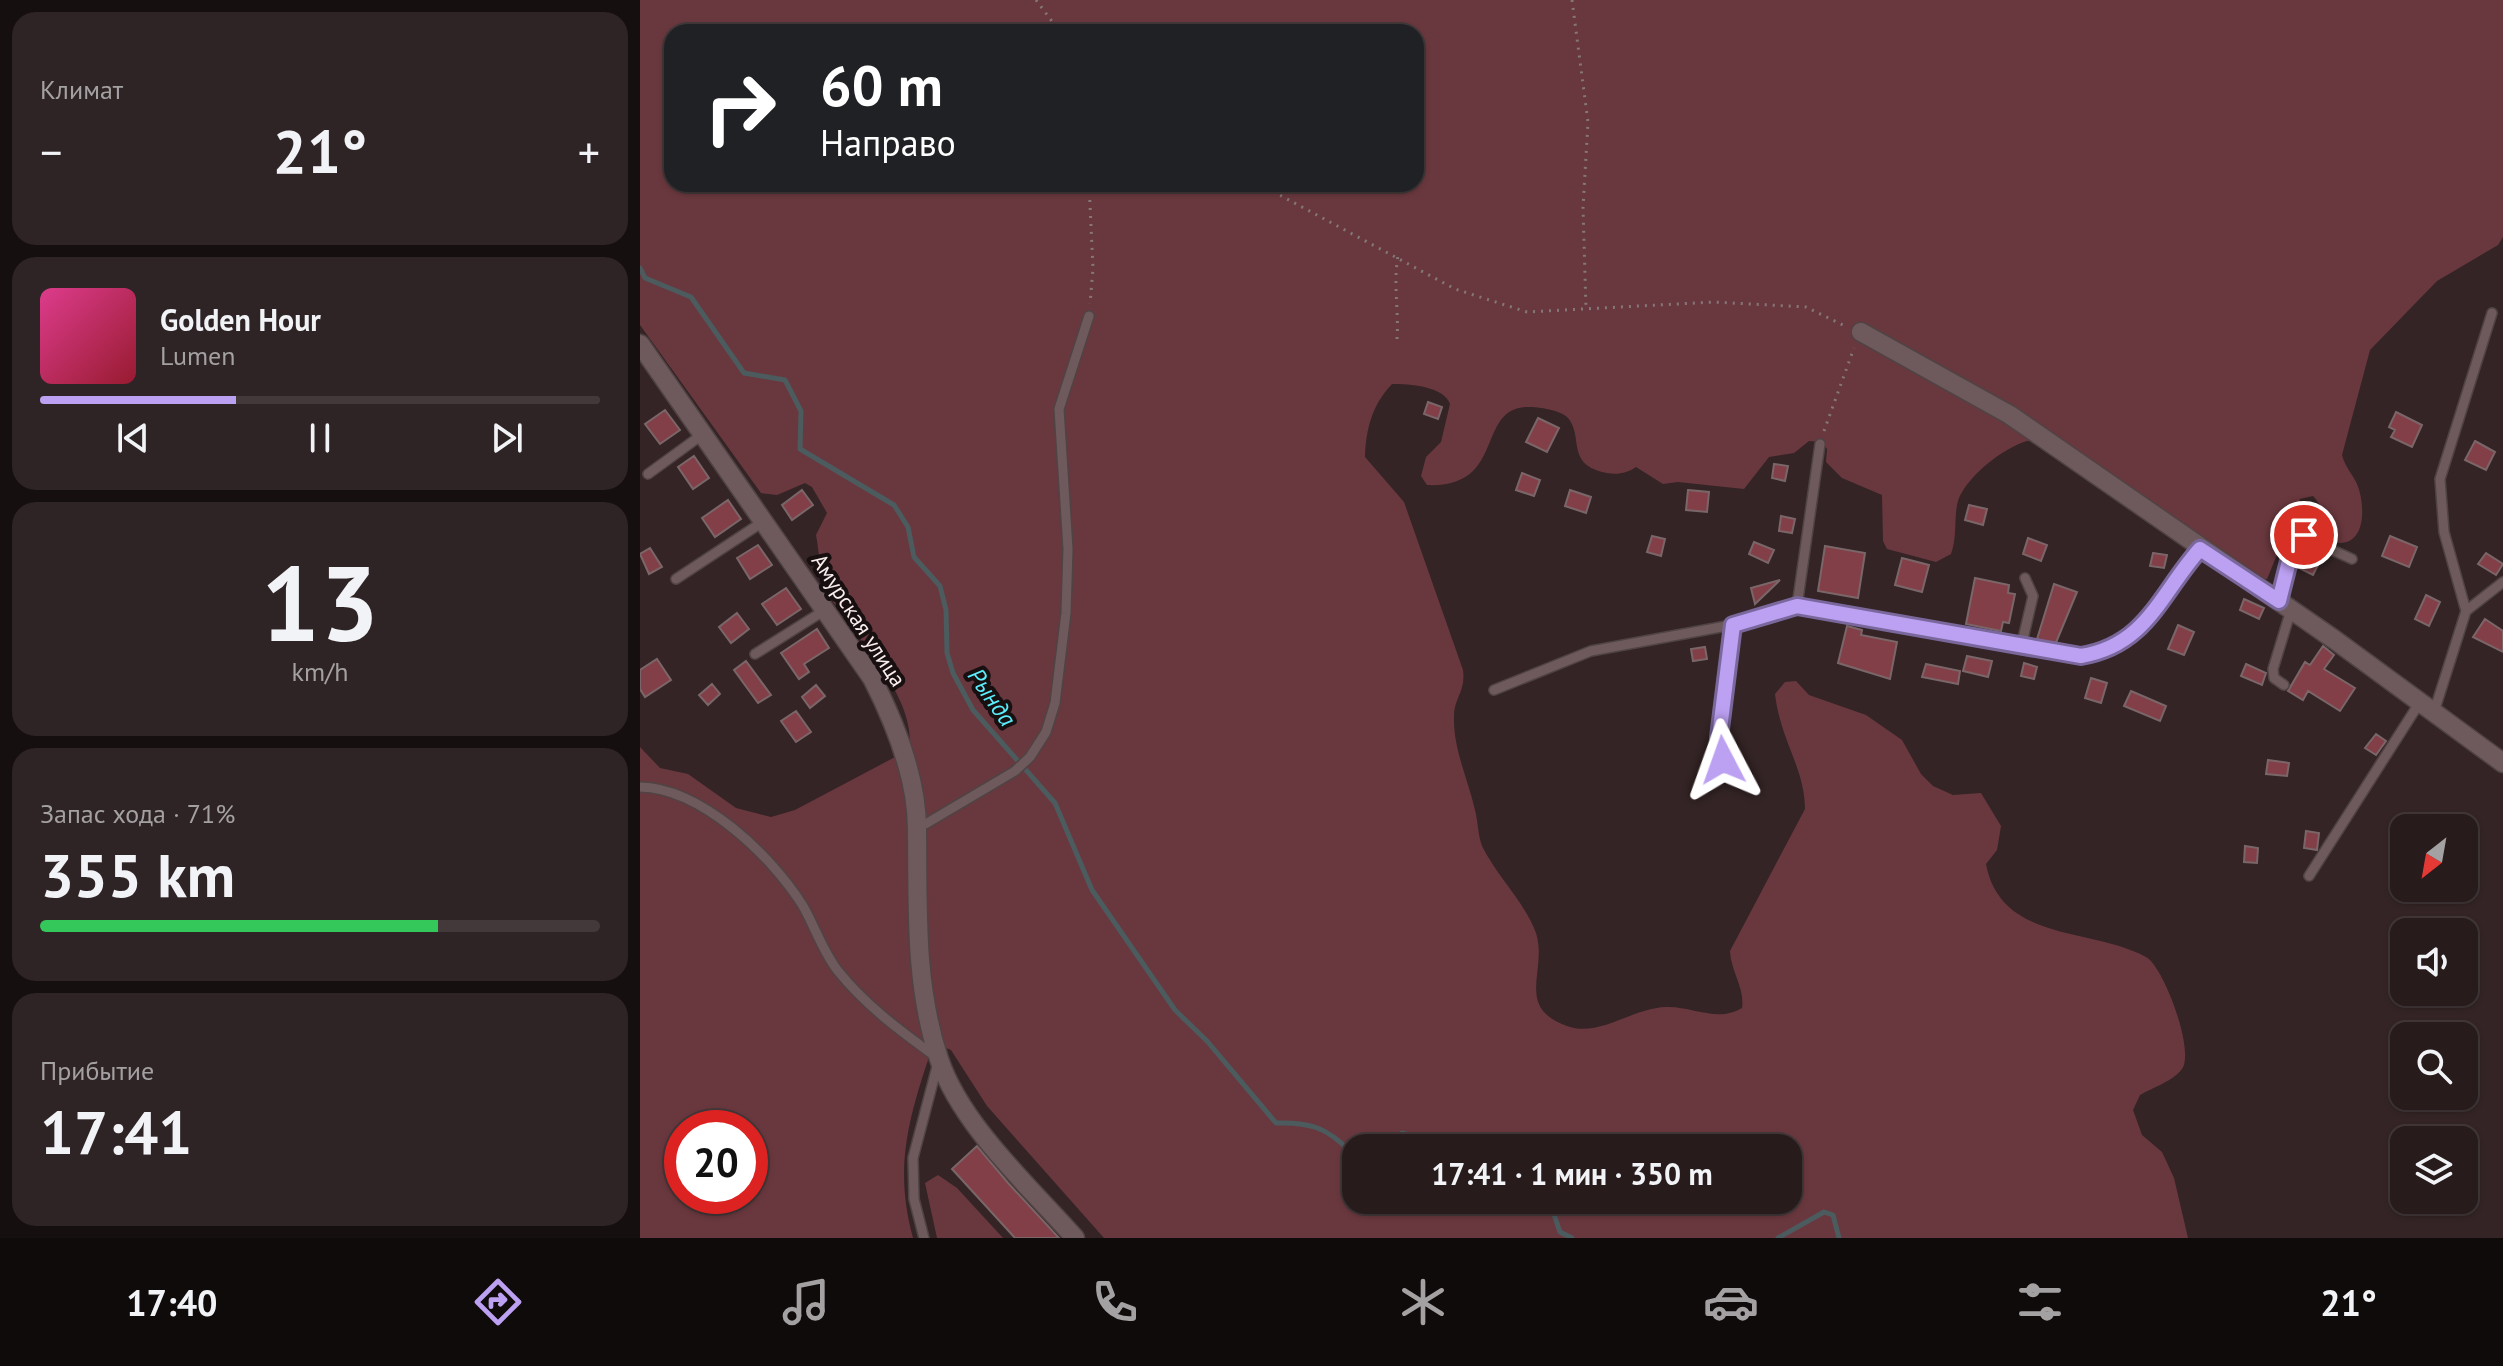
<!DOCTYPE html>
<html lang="ru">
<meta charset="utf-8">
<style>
:root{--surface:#271b1c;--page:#2f2425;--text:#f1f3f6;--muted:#a4a1a3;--line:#43393b;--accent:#bca0f2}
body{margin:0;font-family:"PT Sans",sans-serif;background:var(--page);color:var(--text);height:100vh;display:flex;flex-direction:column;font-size:30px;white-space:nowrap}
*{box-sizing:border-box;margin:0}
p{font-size:26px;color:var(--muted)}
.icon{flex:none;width:44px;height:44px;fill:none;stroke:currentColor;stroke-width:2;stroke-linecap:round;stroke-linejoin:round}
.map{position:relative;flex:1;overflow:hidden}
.side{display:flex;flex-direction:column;gap:12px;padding:12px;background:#150f0f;width:640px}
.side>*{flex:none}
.top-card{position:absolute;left:24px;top:24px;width:760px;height:168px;border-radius:24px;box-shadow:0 2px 6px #0004,0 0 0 2px var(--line);background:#202124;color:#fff;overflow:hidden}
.needle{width:52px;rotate:211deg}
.fabs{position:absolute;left:1750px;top:814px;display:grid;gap:16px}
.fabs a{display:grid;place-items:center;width:88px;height:88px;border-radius:16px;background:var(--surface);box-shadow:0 2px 6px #0004,0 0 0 2px var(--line);font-size:40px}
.speed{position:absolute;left:24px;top:1110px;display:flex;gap:16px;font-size:40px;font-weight:700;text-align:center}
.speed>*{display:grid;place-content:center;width:104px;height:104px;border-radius:50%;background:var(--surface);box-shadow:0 2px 6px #0004,0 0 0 2px var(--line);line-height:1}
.speed .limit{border:12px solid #d22;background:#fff;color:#111}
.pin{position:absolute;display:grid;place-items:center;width:68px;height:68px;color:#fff;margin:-34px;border:4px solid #fff;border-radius:50%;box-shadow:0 2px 8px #0007}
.me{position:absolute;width:88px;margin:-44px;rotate:356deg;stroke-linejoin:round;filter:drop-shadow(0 0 6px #0008)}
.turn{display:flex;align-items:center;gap:28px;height:168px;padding:0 24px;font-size:36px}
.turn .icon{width:104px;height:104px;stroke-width:2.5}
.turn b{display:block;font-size:56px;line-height:68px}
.big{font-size:60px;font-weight:600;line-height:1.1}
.side .widget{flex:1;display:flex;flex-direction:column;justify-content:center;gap:12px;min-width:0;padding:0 28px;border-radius:24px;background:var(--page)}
.side .dial{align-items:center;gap:0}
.dial b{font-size:104px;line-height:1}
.song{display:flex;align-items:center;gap:24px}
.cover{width:96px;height:96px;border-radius:12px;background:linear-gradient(135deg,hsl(330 70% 55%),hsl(350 70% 35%))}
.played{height:8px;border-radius:4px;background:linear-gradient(90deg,var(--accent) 35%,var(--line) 35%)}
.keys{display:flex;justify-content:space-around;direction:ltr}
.heat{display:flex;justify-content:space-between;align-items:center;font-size:44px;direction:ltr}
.charge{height:12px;border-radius:6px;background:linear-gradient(90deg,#34c759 71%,var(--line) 0)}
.trip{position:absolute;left:702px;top:1134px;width:460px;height:80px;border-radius:24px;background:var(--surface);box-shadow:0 2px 6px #0004,0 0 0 2px var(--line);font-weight:600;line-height:80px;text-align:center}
.tabs{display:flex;height:128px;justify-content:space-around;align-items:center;background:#100b0b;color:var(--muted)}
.tabs .icon{width:56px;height:56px}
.tabs .active{color:var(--accent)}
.tabs b{font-size:36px;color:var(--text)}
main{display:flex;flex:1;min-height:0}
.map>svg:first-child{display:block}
.green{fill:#69383e;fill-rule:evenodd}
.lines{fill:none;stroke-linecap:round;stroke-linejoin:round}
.stream{stroke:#4b5b5e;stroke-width:5}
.building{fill:#833f48;stroke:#7a6668;stroke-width:2}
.service-casing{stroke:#504344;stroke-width:12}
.minor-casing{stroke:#504344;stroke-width:21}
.path{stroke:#857778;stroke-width:3;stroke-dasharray:2 6;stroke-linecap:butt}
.service{stroke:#6e5a5c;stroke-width:9}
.minor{stroke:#6e5a5c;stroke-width:18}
.route-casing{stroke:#7a689d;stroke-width:20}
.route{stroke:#bca0f2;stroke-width:14}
.labels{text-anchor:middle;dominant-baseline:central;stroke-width:8;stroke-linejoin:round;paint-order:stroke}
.street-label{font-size:22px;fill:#f9edee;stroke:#170f10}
.water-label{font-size:24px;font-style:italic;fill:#5bedfc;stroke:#170f10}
</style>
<main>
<section class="side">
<div class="widget"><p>Климат</p>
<div class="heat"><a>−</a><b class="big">21°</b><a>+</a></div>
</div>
<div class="widget">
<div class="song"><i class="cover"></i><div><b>Golden Hour</b><p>Lumen</p></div></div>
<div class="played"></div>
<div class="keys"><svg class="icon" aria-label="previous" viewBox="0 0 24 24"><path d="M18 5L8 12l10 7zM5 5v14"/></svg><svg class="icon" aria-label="pause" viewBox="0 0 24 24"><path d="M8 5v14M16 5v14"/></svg><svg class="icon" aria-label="next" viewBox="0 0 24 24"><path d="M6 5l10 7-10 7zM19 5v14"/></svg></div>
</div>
<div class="widget dial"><b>13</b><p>km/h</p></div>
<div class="widget"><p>Запас хода · 71%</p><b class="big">355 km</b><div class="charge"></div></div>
<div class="widget"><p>Прибытие</p><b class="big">17:41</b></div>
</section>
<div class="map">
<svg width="1863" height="1238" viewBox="0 0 1863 1238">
<rect width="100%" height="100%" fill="#342425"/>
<path class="green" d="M0 0H1863V237L1858 245 1797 281 1730 350 1702 455C1705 467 1712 473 1717 484 1725 503 1727 544 1699 543 1683 531 1687 510 1673 496L1660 499 1627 579H1621L1412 441C1405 441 1394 439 1387 441 1363 448 1329 475 1319 498 1313 514 1318 535 1311 554L1296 562 1247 549 1243 541 1242 495 1202 478 1186 462 1187 449 1182 442 1169 441 1154 453 1129 457 1104 489 1038 482 1023 484 996 467C988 473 977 475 967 473 925 465 944 437 928 418 921 410 899 407 888 407 835 407 867 489 787 485L781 476 786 457 801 442 810 404C804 386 769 384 752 384 732 405 726 429 725 457L764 502 823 670C826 691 814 698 814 716 813 749 828 779 835 810 838 822 838 835 842 846 856 875 886 904 896 933 908 971 874 1007 927 1026 959 1038 992 1008 1026 1007 1053 1006 1077 1023 1102 1008 1105 988 1091 972 1090 951L1165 809C1165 769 1140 739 1135 694L1145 682 1156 681 1169 695 1226 715 1262 740 1281 774 1293 786 1313 795 1341 793 1361 826 1357 850 1346 864C1361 943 1452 927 1506 957 1524 967 1555 1051 1542 1069 1533 1081 1512 1088 1500 1095L1493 1110 1502 1135 1522 1152 1534 1178 1548 1238H464L347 1106 311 1050 304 1047 290 1054C268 1120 254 1169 273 1238H0V747L20 768 48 774 96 808 131 817 155 810 257 756 270 740C269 688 214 637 189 595 179 577 180 555 176 535L187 513 172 487 165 483 137 495 121 493 0 325ZM32 32H776V184H32ZM42 1128H110V1196H42ZM716 1148H1148V1200H716Z
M298 1175 317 1188 363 1238H297L285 1183Z"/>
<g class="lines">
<path class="stream" d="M0 268 5 278 51 297 104 373 145 380 161 411 160 449 254 505 268 527 274 557 300 586 306 610 307 653 313 673 333 710 415 803 452 890 535 1010 567 1041 636 1123C670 1122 686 1127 711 1152H716
M740 1148 762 1133 769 1135 779 1148
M844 1200C862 1209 882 1209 900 1200
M909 1200 920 1232 932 1238
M1138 1238 1184 1212 1193 1215 1199 1238"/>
</g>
<path class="building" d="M788 402 802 407 798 419 784 414Z
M25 410 40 430 20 444 5 424Z
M1756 412 1782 425 1772 447 1751 437 1755 430 1749 427Z
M898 418 919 428 907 452 886 442Z
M1835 441 1855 452 1846 470 1825 460Z
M54 456 69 478 53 489 38 467Z
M1134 464 1148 466 1145 481 1132 478Z
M882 473 900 480 894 496 876 490Z
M162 490 173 505 152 520 142 505Z
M930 490 951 497 946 513 925 506Z
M1048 490 1069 492 1067 512 1046 510Z
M88 500 101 519 75 537 62 518Z
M1329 505 1347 509 1343 525 1325 520Z
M1141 516 1155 519 1152 533 1139 531Z
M1012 536 1025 539 1021 556 1007 552Z
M1750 536 1777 547 1769 567 1742 556Z
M1388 538 1407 545 1401 561 1383 554Z
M1114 542 1134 550 1128 563 1109 554Z
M118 545 132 565 110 579 97 558Z
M1185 546 1225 553 1218 598 1178 591Z
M10 548 22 567 9 574 0 554Z
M1513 553 1527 555 1524 568 1510 566Z
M1669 553 1681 559 1673 575 1661 569Z
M1846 553 1863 564 1856 575 1838 564Z
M1262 558 1289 565 1282 592 1255 585Z
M1335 578 1369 585 1368 593 1375 594 1369 623 1363 622 1361 631 1326 624Z
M1140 580 1115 604 1111 588Z
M1414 584 1437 592 1415 645 1397 639Z
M146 588 161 609 137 625 122 604Z
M1786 595 1800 602 1789 626 1775 619Z
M1604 599 1624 608 1619 619 1600 610Z
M97 613 109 629 91 643 79 627Z
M1845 619 1863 631V652L1833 637Z
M1538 625 1554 632 1544 655 1528 649Z
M1207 626 1222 630 1221 635 1257 642 1250 679 1198 663Z
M177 629 189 648 164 664 169 672 159 679 141 653Z
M1683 646 1694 655 1684 669 1715 688 1700 711 1668 691 1663 700 1648 691 1665 662 1670 665Z
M1065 647 1067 659 1053 661 1051 649Z
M1327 656 1352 661 1348 677 1323 671Z
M17 659 31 680 5 697 0 689V670Z
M106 661 131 695 118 703 94 670Z
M1384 663 1397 667 1394 679 1381 676Z
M1286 664 1320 671 1318 684 1282 677Z
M1606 664 1626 673 1622 685 1601 676Z
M1451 678 1467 683 1461 703 1445 698Z
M72 684 80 694 68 705 59 695Z
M176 685 185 696 170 708 162 697Z
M1491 691 1526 706 1520 721 1484 706Z
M156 711 171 732 156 742 141 721Z
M1736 734 1746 741 1736 755 1725 748Z
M1628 760 1649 763 1647 776 1626 774Z
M1798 813 1809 820 1803 828H1788Z
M1666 831 1679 833 1677 850 1664 848Z
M1605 846 1618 848 1617 863 1604 862Z
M337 1146 369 1184 419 1238H375L312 1169Z"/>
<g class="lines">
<defs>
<path id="service" d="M8 474 63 434
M36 579 124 521
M1639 601 1653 545 1659 535 1712 559
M1157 606 1180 444
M1826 611 1863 582
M1381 647 1393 596 1385 578
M115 654 185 610
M1644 685 1634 678 1633 669 1651 610
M854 690 951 651 1119 620 1157 606 1426 656C1501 658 1517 597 1560 549
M1794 712 1826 611 1804 532 1800 479 1852 313
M1083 760 1079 737 1093 625
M0 787C61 788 132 856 163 906 175 927 183 952 198 971 227 1007 262 1032 299 1059L273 1158 274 1199 284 1238
M277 829 375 771 390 757 406 732 415 703 426 613 428 549 419 409 449 316
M1669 876 1780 702"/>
<path id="minor" d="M1221 332 1370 415 1695 640 1863 763
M0 344 232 678C255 723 277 778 277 829 278 907 274 983 299 1059 321 1125 389 1186 435 1238"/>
</defs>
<use href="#service" class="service-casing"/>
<use href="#minor" class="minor-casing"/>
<path class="path" d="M396 0 420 32
M932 0 948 122 943 208 946 309
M449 184 453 268 450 304
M619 184 815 289 887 312 1074 302 1166 307 1205 326
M757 339C759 311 753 284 758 256
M1184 431 1214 348"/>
<use href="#service" class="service"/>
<use href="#minor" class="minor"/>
</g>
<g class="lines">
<defs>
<path id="route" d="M1083 760 1079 737 1093 625 1157 606 1441 656C1507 645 1520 594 1560 549L1639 601 1653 545 1659 535H1664"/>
</defs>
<use href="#route" class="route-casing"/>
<use href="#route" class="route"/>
</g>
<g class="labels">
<g class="street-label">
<text transform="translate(219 620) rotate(57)">Амурская улица</text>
</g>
<g class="water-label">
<text transform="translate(352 697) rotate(55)">Рында</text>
</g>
</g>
</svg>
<div class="fabs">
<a><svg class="needle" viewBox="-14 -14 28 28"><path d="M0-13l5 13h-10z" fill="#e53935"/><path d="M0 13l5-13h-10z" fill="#a4a1a3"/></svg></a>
<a><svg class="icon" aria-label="sound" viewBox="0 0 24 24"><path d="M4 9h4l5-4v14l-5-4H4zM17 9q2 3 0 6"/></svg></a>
<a><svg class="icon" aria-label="search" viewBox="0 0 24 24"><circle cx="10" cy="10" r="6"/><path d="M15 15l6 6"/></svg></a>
<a><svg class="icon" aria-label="layers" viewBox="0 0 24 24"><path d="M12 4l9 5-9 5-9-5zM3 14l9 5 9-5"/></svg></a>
</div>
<div class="speed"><div class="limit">20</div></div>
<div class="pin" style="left:1664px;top:535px;background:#d93025"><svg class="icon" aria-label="arrive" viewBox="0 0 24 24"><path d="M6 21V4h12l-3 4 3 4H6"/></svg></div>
<svg class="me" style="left:1083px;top:760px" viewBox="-20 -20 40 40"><path d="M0-17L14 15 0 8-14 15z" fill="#bca0f2" stroke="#fff" stroke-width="4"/></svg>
<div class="trip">17:41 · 1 мин · 350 m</div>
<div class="top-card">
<div class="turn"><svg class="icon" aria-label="right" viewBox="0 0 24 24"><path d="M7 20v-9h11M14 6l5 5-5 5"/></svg><div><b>60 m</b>Направо</div></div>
</div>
</div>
</main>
<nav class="tabs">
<b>17:40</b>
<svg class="icon active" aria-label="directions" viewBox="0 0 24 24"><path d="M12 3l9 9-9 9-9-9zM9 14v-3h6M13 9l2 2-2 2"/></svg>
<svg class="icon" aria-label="music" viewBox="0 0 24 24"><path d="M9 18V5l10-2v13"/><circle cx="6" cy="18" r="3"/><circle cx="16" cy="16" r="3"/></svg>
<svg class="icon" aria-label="phone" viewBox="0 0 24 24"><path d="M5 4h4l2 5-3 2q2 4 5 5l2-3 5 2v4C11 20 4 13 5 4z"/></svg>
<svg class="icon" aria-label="climate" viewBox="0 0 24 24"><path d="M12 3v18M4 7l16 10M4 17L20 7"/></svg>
<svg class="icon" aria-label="car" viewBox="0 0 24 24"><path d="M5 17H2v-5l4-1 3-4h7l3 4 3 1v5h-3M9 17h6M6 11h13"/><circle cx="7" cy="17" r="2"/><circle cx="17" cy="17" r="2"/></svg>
<svg class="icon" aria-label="filters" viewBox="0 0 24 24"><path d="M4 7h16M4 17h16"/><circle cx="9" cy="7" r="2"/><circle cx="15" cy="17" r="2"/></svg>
<b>21°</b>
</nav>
